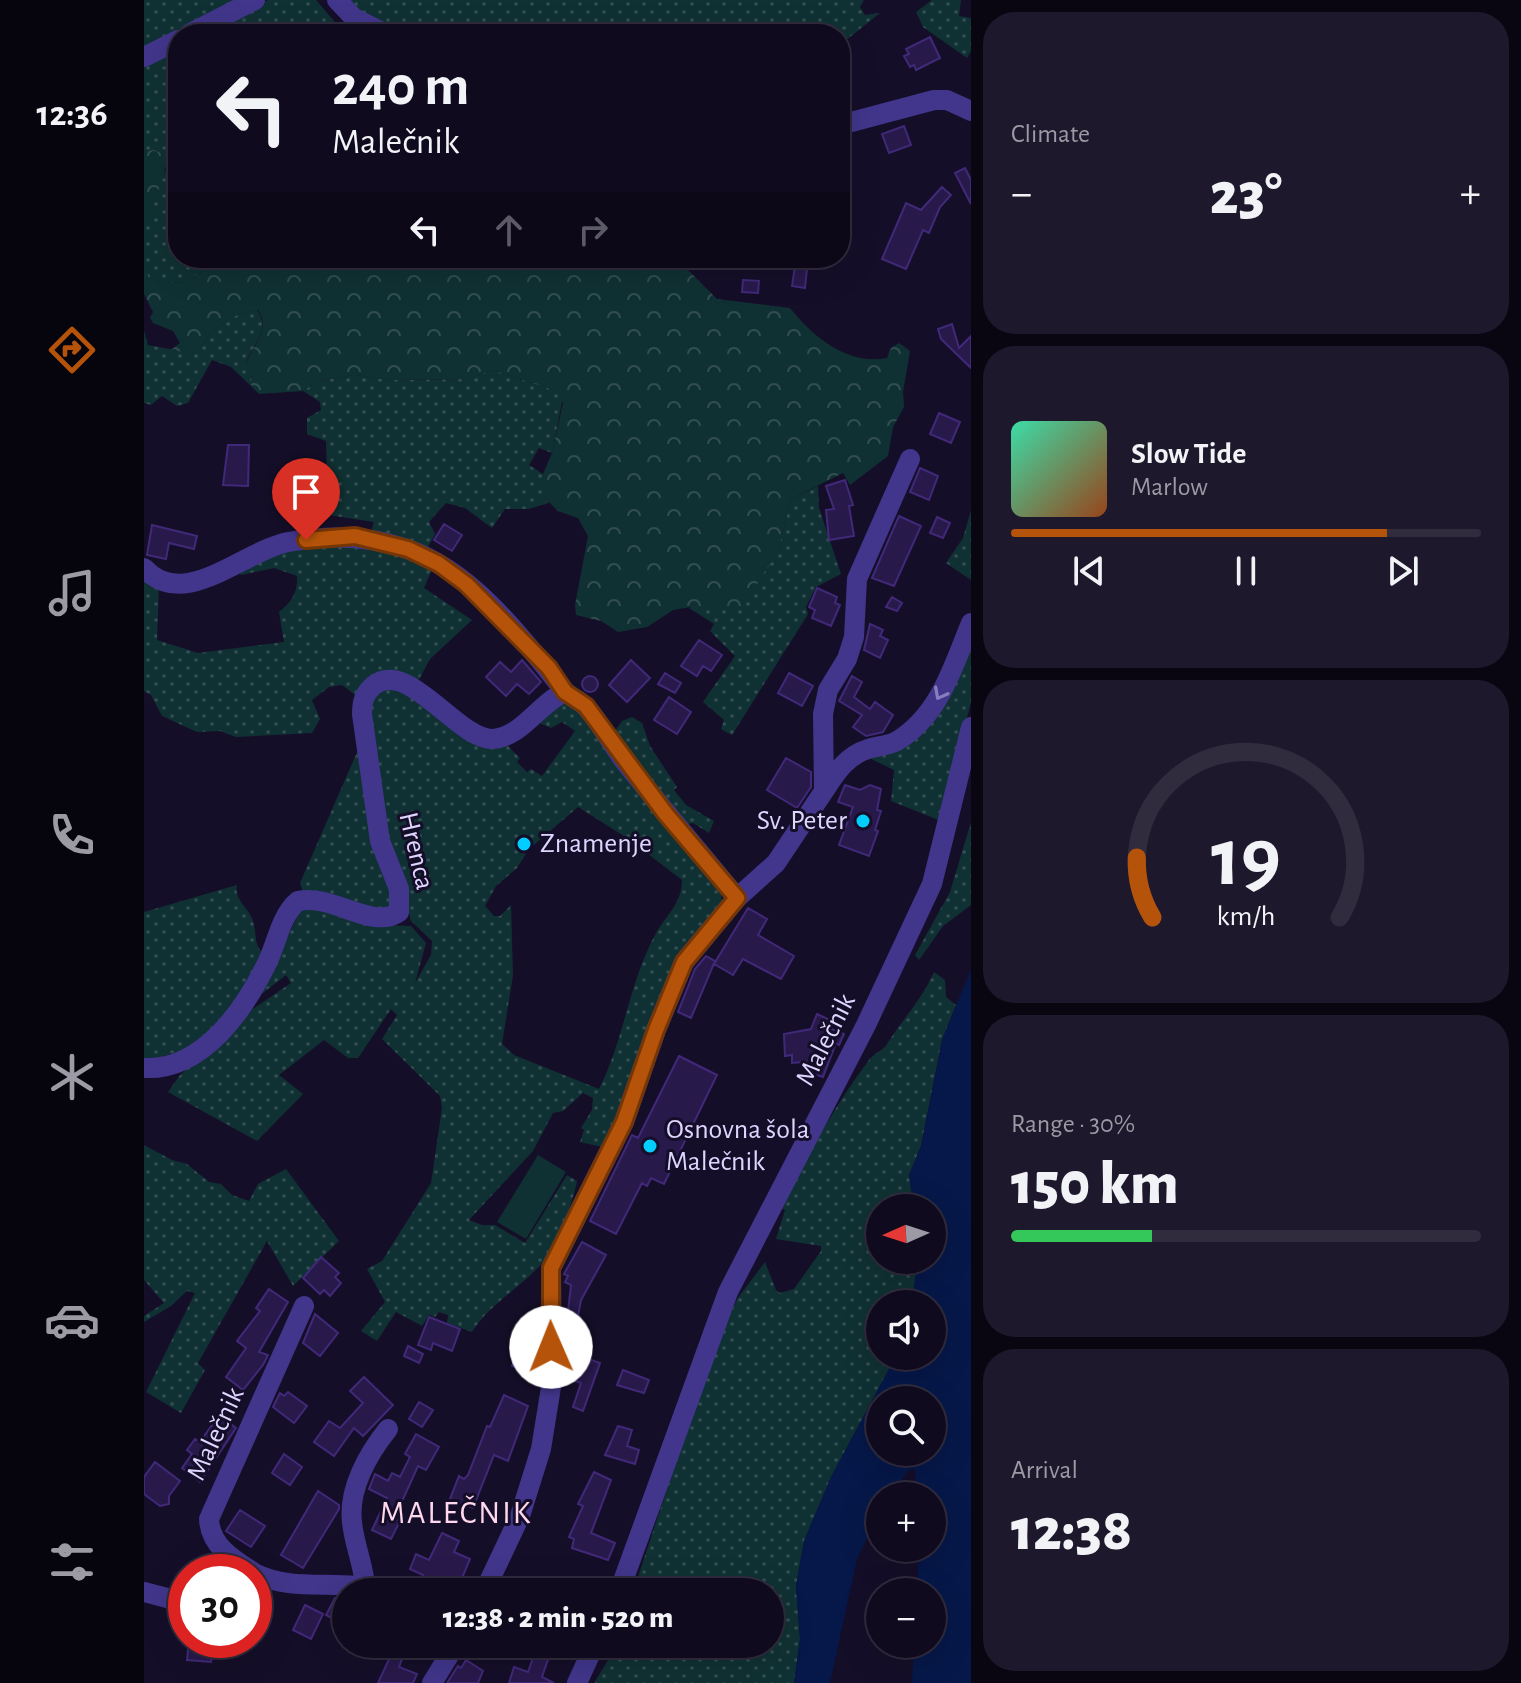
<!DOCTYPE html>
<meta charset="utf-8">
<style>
:root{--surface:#100a1f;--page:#1e182c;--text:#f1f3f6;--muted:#9c9aa4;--line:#302b3d;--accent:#b45309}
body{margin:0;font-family:"Alegreya Sans",sans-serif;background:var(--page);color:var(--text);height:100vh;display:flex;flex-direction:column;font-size:30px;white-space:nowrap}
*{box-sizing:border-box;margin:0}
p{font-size:26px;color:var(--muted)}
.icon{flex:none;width:44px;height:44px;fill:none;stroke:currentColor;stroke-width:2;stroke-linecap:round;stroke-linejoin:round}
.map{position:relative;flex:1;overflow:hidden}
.details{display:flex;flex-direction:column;gap:12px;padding:12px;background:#090611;width:550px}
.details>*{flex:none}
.hud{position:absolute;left:24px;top:24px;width:682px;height:244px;border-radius:32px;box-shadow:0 8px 32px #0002,0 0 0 2px var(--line);background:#100a1f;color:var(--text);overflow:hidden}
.needle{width:52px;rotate:267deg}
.tools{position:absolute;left:722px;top:1194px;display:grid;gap:16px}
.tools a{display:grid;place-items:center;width:80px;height:80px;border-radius:50%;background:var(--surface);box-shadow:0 8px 32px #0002,0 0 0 2px var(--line);font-size:40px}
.speed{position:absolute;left:24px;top:1554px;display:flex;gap:16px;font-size:40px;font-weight:700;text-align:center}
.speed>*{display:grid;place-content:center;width:104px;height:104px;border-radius:50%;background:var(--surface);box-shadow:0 8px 32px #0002,0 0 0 2px var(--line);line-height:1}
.speed .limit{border:12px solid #d22;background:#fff;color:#111}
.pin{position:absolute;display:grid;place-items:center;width:68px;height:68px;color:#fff;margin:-82px -34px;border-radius:50% 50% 50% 0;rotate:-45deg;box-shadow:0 0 8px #0007}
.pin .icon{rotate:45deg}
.me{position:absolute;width:88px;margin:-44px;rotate:359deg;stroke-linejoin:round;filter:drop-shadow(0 0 6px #0008)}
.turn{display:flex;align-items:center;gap:28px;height:168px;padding:0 32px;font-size:36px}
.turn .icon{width:104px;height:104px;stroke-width:2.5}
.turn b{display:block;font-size:56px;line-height:68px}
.lanes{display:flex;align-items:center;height:76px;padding:0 32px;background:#0003;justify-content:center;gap:40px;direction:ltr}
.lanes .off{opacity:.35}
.big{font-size:60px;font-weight:800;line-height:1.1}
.details .card{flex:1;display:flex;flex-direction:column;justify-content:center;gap:12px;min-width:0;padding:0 28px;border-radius:32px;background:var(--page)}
.details .dial{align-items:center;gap:0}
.dial svg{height:208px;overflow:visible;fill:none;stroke:var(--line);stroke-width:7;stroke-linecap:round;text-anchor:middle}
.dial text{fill:var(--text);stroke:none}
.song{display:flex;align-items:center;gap:24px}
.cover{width:96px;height:96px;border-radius:12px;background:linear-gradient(135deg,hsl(160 70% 55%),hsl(20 70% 35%))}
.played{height:8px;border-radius:4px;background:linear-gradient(90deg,var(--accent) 80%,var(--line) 80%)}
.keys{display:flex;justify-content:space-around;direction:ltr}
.heat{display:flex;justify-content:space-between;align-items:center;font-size:44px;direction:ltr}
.charge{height:12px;border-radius:6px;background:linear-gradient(90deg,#34c759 30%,var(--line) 0)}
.trip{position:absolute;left:188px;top:1578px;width:452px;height:80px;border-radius:40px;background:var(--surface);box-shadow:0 8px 32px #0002,0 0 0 2px var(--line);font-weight:800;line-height:80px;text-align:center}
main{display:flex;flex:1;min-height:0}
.tabs{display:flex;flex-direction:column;width:144px;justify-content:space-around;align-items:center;background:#06040c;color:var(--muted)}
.tabs .icon{width:56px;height:56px}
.tabs .current{color:var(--accent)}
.tabs b{font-size:36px;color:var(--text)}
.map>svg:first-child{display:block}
.grass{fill:url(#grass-dots);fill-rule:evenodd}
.forest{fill:url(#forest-crowns)}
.pitch{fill:#103133}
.water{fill:#061849;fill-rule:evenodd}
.building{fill:#28194b;stroke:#412979;stroke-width:2}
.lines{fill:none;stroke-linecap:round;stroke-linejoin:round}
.minor{stroke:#41368b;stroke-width:20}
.oneway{stroke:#887ebf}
.route-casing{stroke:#753606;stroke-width:20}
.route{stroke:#b45309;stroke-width:14}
.poi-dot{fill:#02cdff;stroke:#150e29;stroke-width:3}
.labels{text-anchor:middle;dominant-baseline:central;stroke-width:6;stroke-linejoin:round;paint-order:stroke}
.poi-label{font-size:28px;fill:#dfd6ff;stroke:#150e29;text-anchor:start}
.street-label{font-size:28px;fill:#dfd6ff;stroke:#150e29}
.quarter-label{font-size:32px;letter-spacing:2px;fill:#ffd8ed;stroke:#150e29}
</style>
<main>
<nav class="tabs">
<b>12:36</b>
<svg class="icon current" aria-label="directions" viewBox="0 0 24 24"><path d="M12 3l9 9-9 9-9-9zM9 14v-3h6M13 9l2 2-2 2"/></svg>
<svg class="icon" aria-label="music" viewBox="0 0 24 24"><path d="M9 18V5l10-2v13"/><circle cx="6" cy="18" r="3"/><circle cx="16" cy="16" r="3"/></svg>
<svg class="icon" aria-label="phone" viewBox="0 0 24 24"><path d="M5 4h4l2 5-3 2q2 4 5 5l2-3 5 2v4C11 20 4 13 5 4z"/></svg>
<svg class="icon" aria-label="climate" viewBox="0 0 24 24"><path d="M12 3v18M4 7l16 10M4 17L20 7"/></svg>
<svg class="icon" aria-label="car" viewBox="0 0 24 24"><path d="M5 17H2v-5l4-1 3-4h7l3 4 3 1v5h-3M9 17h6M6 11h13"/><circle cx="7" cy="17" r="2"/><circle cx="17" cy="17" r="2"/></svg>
<svg class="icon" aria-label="filters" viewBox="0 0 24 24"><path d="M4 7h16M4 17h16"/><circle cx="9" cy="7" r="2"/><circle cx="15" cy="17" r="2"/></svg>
</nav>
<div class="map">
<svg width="827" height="1683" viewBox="0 0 827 1683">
<defs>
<pattern id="grass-dots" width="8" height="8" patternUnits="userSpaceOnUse" patternTransform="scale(2)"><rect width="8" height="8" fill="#103133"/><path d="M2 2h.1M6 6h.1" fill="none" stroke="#324e52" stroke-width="1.8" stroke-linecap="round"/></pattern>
<pattern id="forest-crowns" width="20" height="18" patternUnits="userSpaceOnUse" patternTransform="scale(2)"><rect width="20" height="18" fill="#103133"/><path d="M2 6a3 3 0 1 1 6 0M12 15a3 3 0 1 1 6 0" fill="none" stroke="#324e52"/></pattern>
</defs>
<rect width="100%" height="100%" fill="#150e29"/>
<path class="grass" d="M0 0H108L0 57Z
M124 0H172L201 34H62Z
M203 0H720L716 7 721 15 736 13 696 45V34H263L221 17Z
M788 0H817L815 16 827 18V51L823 58 779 27 772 12Z
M34 49V258H86L34 284 4 278 0 267V218L6 214 14 182 24 167 10 150 0 151V66Z
M113 310C127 331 110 343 102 362L108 375 107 386 87 367 68 360 44 403 33 406 18 396 7 405 0 403V331L4 345 52 354C69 329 82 314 113 310Z
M348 370 413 391 419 397 408 453 395 448 385 465 399 474V496L405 503 384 509H361L348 528 321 508 302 503 285 522 291 534 282 551 226 535 230 522 184 515 182 441 163 434V418L177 410 176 402 159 391 174 381 211 375 247 380 324 379Z
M674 486 675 508 697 574 672 587 662 607 664 614 588 735 577 729 580 720 559 702 591 656 566 631 570 624 545 608 634 552 647 499Z
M827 510V580L802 563 819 538Z
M208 541 289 567 280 588 328 620 286 659 272 685 252 677 214 697 198 685 185 687 168 700 176 719 168 733 92 737 76 731 53 732 18 716 7 695 0 691V572L15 587 13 640 54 653 140 642 135 612C148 602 154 592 153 576L130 568 97 575 93 569 115 555Z
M827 635V702L797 821 747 801 750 770 725 758 758 742Z
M252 686 364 746 376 758 373 762 383 772 387 769 398 776 431 731 418 722 407 728 393 722 411 703H429L576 888 579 907 559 928 463 1148 436 1142 440 1130 437 1128 448 1110 449 1098 439 1093 419 1111 409 1113 389 1151 325 1220 338 1225H351L381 1243 423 1175 433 1181C429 1202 413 1246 399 1262 377 1288 347 1302 328 1332L303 1323 304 1315 295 1312 291 1317 285 1315 278 1326 252 1312 233 1341 217 1331 241 1302 223 1269 238 1261 287 1183 298 1108 296 1096 238 1039 253 1015 247 1009 214 1058H204L180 1040 135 1075 159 1094 113 1141 24 1092 36 1075 97 1017 147 983 142 975 115 996 159 905 237 925 267 926 282 943 271 983 287 955 288 941 267 921 259 889 243 855 226 696ZM434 807 483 838 538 880C538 904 522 915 511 935 485 983 480 1040 455 1089L370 1055 358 1044 369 975 367 905 356 916H350L341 906 352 886 373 868 385 849Z
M488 717 498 723 506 746 533 787 530 790 542 805 570 821 565 833 549 823 539 825 468 735 478 721Z
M218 741 252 911 160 895 156 883Z
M827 822V905L799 926 775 960 771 955 806 892Z
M93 885C90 901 105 908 109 921 114 938 108 945 123 957L100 995 53 1046 0 1062V912Z
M790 972 801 980 802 997 812 1005 798 1040 777 1146 765 1175 770 1208H736V1260H774L768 1301 736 1304V1356H752L687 1477 660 1541 652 1586 656 1639 650 1683H450L474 1644H626V1592H489L568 1353 593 1299 621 1262 632 1290 636 1293 650 1289 677 1251V1246L632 1239 641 1210 636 1208C661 1159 691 1105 725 1060 730 1053 739 1051 743 1044 758 1020 779 998 790 972Z
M0 1145 28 1160 43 1164 65 1182 77 1184 88 1195 105 1201 114 1184 142 1169 195 1241 149 1286 123 1241 54 1363 61 1370 37 1413 2 1392 51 1293 43 1291 27 1306 0 1322V1316L20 1303 0 1280Z"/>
<path class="forest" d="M10 150 24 156C24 163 10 205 6 214L0 218V151Z
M86 258H515L544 270 573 299 646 308C668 336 704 366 743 358L747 348 755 343 766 351 759 392 760 407 749 427 744 456 706 485 699 473 647 499 634 552 599 605 592 609 552 606 529 610 503 627 474 632 457 621 432 615 431 605 444 536 434 518 414 511 399 496V474L408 453 419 403 413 391 348 370 324 379 247 380 211 375 174 381 159 391 115 394 107 386 108 375 102 363C110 344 127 331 114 310 82 314 69 329 52 354L27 350 36 343 29 331 9 323 6 318 9 312 0 294V267L5 278 34 284Z"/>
<path class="pitch" d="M394 1155 422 1172 382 1239 353 1222Z"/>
<path class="water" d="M827 969V1683H768L770 1644H788V1592H773L775 1548H788V1496H772L771 1469 765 1470 745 1496H736V1511L713 1559 686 1683H650L656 1639 652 1586 660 1541 687 1477 752 1356H788V1304H767L774 1260H788V1208H770L765 1175 777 1146 798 1040ZM736 1400H788V1452H736Z"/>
<path class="building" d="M786 37 796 58 772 70 770 65 766 67 760 56 765 54 762 49Z
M760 126 767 145 745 153 738 134Z
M821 168 827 180V204L811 173Z
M798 187 807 195 796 207 785 233 779 230 762 269 738 259 762 203 777 210Z
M651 266 663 268 661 288 648 286Z
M599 280 615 281 614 293 598 292Z
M808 324 815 348 827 336V368L797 339 794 329Z
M795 413 816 422 807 443 786 434Z
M84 445H105L104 486 79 485Z
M776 468 794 476 785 500 766 492Z
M701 480 709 505 705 506 710 536 685 540 682 510 690 509 682 486Z
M755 516 777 526 750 586 728 578Z
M793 517 806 523 799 538 786 533Z
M300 524 318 535 308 551 290 540Z
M8 525 53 536 50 549 25 543 22 559 3 555Z
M673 588 693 597 691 603 696 605 687 626 668 618 671 610 665 607Z
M748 597 758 603 753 611 742 607Z
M726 624 739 630 736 636 744 640 736 658 720 650Z
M555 640 578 655 567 671 559 666 553 676 537 666Z
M378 660 397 682 385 694 373 684 362 696 342 677 356 662 367 672Z
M487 660 506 678 483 702 465 685Z
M521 673 537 683 531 693 514 684Z
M645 673 669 686 658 706 634 693Z
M438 684a8 8 0 1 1 16 0a8 8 0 1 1-16 0Z
M708 676 718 682 710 697 726 709 731 702 749 715 739 732 722 736 709 727 718 715 695 701Z
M525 697 547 712 533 734 510 720Z
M642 758 667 772V787L653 808 623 790Z
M701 785 716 790 726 785 737 789 733 810 737 811 731 830 734 831 725 856 695 845 709 807 694 802Z
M604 908 623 919 614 935 650 956 637 979 599 959 589 975 570 964Z
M562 956 571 961 547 1018 534 1012 551 969Z
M673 1014 688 1021 685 1028 700 1034 695 1045 692 1043 679 1077 667 1073 672 1061 648 1063V1055L641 1056 640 1034 667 1029Z
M535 1056 573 1075 520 1184 507 1178 503 1186 498 1183 472 1234 446 1221 488 1135 494 1138Z
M438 1242 462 1255 437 1300 430 1338 421 1337 427 1285 421 1282 424 1276 420 1274Z
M177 1257 195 1273 191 1277 197 1283 186 1296 180 1290 176 1294 159 1278Z
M125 1289 144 1302 115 1352 124 1355 119 1365 99 1390 82 1377 102 1348 93 1341 116 1311 112 1308Z
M171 1314 194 1333 176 1356 159 1343Z
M285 1317 316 1329 308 1351 289 1343 287 1350 274 1345Z
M264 1346 279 1354 275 1363 260 1356Z
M374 1347 395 1354 390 1373 368 1366Z
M431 1354 456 1363 439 1411 429 1407 437 1383 422 1378Z
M479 1370 505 1380 500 1393 473 1385Z
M220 1377 249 1405 219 1436 210 1428 190 1456 170 1442 185 1421 196 1428 219 1403 206 1391Z
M144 1392 163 1406 150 1423 129 1407 136 1393 140 1396Z
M360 1395 384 1406 364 1461 350 1455 329 1508 306 1499 315 1476 320 1479 324 1475 343 1426 346 1427Z
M275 1402 289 1410 278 1427 265 1419Z
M75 1415 92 1428 56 1482 38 1468 48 1454 43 1450 51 1439 56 1442Z
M474 1426 488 1430 483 1446 495 1450 491 1464 461 1455Z
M272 1434 295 1447 282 1470 274 1466 250 1519 256 1521 247 1539 228 1530 243 1498 225 1489 231 1474 244 1481 248 1473 256 1477 266 1457 261 1454Z
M140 1454 158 1467 146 1485 128 1473Z
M11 1462 36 1481 25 1496V1504L16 1506 0 1494V1477Z
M450 1472 467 1480 447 1533 471 1543 464 1560 428 1548 430 1539 425 1537 439 1506 434 1504Z
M174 1491 195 1505V1509L159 1568 137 1555Z
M96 1510 121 1526 107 1547 82 1531Z
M298 1533 315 1541 310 1552 326 1559 316 1583 307 1579 301 1592 276 1581 279 1575 266 1569 272 1554 285 1560Z
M191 1598H202L194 1621 182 1615Z
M161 1605 179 1614 167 1639 149 1630Z
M45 1640H69L77 1650 68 1654 67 1662 43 1660Z
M252 1644H264L255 1667 273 1674 269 1683H234Z
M394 1644 408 1648 398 1677 410 1683H365L370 1667 384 1672Z
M322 1660 339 1671 334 1683H303L314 1666 317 1668Z"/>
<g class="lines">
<path class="minor" d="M193 0 210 18 242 34
M45 34 111 0
M0 57 34 40
M696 125 790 100H803L827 111
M539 258H568
M0 568C40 612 99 551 144 542 184 535 224 535 263 549 328 571 378 638 419 689 425 697 436 700 443 708 457 724 468 745 481 762 518 808 556 853 593 898
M680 791C692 773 702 756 724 749 733 746 744 746 753 741 796 715 809 666 827 623
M0 1068C59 1071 101 1009 124 961 133 942 137 915 154 901 188 893 228 931 255 912V889L236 841 218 714C218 702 220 694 229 686 264 657 313 740 349 739 378 737 395 703 421 692
M109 1572C88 1559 66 1545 65 1519L160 1306
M110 1573C151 1594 200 1577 241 1592
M221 1585C219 1563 210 1544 208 1522 204 1489 224 1454 244 1429
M0 1592 42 1603
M340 1592 376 1516 397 1449 408 1381 407 1268 480 1122 512 1030 540 962 593 898 632 863 680 791 679 714 684 690 703 659 710 637 713 579 766 459
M475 1592 584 1292 722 1025 788 884 827 727
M288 1683 312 1644
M433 1683 451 1644"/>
</g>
<defs><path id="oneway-chevron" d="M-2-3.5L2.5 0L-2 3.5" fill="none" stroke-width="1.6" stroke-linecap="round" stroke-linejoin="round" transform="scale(2)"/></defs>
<use class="oneway" href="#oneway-chevron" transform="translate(796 694) rotate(118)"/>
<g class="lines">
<defs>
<path id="route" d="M162 540 211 536 264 549 295 564 322 584 405 668 421 692 442 706 521 813 593 898 540 962 512 1030 480 1122 407 1268V1347"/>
</defs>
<use href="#route" class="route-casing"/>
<use href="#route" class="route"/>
</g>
<g class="poi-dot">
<circle cx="719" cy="821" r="8"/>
<circle cx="380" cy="844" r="8"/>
<circle cx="506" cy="1146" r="8"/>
</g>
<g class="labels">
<g class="poi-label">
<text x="703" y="821" text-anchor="end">Sv. Peter</text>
<text x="396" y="844">Znamenje</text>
<text x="522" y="1130">Osnovna šola<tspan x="522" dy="32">Malečnik</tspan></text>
</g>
<g class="street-label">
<text transform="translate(272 851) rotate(77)">Hrenca</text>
<text transform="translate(682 1040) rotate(-63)">Malečnik</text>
<text transform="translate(72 1434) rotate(-65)">Malečnik</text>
</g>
<g class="quarter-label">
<text x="312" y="1513">MALEČNIK</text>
</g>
</g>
</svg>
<div class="tools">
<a><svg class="needle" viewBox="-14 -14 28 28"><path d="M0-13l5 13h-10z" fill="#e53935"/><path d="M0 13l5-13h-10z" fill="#9c9aa4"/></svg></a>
<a><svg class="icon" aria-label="sound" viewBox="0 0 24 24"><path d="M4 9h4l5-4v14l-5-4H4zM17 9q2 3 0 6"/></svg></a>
<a><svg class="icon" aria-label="search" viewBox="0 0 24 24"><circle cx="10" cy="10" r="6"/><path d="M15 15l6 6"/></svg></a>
<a>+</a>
<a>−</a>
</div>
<div class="speed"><div class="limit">30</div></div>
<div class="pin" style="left:162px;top:540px;background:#d93025"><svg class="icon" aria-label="arrive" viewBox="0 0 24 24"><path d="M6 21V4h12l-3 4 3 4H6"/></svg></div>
<svg class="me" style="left:407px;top:1347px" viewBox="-20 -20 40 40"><circle r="19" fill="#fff"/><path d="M0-13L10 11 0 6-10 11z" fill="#b45309"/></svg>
<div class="trip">12:38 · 2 min · 520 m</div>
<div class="hud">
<div class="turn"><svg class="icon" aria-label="left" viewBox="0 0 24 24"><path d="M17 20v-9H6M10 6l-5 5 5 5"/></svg><div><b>240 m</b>Malečnik</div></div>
<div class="lanes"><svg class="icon" aria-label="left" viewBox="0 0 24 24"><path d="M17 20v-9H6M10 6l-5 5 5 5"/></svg><svg class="icon off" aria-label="ahead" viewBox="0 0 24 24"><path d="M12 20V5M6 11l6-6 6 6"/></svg><svg class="icon off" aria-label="right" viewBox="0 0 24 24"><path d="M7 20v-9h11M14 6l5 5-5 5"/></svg></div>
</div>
</div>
<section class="details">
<div class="card"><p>Climate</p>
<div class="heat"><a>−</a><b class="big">23°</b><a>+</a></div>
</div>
<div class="card">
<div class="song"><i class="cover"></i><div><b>Slow Tide</b><p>Marlow</p></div></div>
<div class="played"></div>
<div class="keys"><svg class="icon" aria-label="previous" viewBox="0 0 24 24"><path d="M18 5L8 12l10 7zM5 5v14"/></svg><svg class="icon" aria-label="pause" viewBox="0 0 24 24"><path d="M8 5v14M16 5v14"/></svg><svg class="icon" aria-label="next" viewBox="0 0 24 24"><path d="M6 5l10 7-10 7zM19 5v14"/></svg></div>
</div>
<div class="card dial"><svg viewBox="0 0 100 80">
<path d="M14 69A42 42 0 1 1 86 69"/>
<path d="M14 69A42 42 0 0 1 8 46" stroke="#b45309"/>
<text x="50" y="56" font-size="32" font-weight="700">19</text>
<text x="50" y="72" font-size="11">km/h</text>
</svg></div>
<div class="card"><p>Range · 30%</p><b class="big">150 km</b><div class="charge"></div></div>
<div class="card"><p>Arrival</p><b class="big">12:38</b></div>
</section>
</main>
